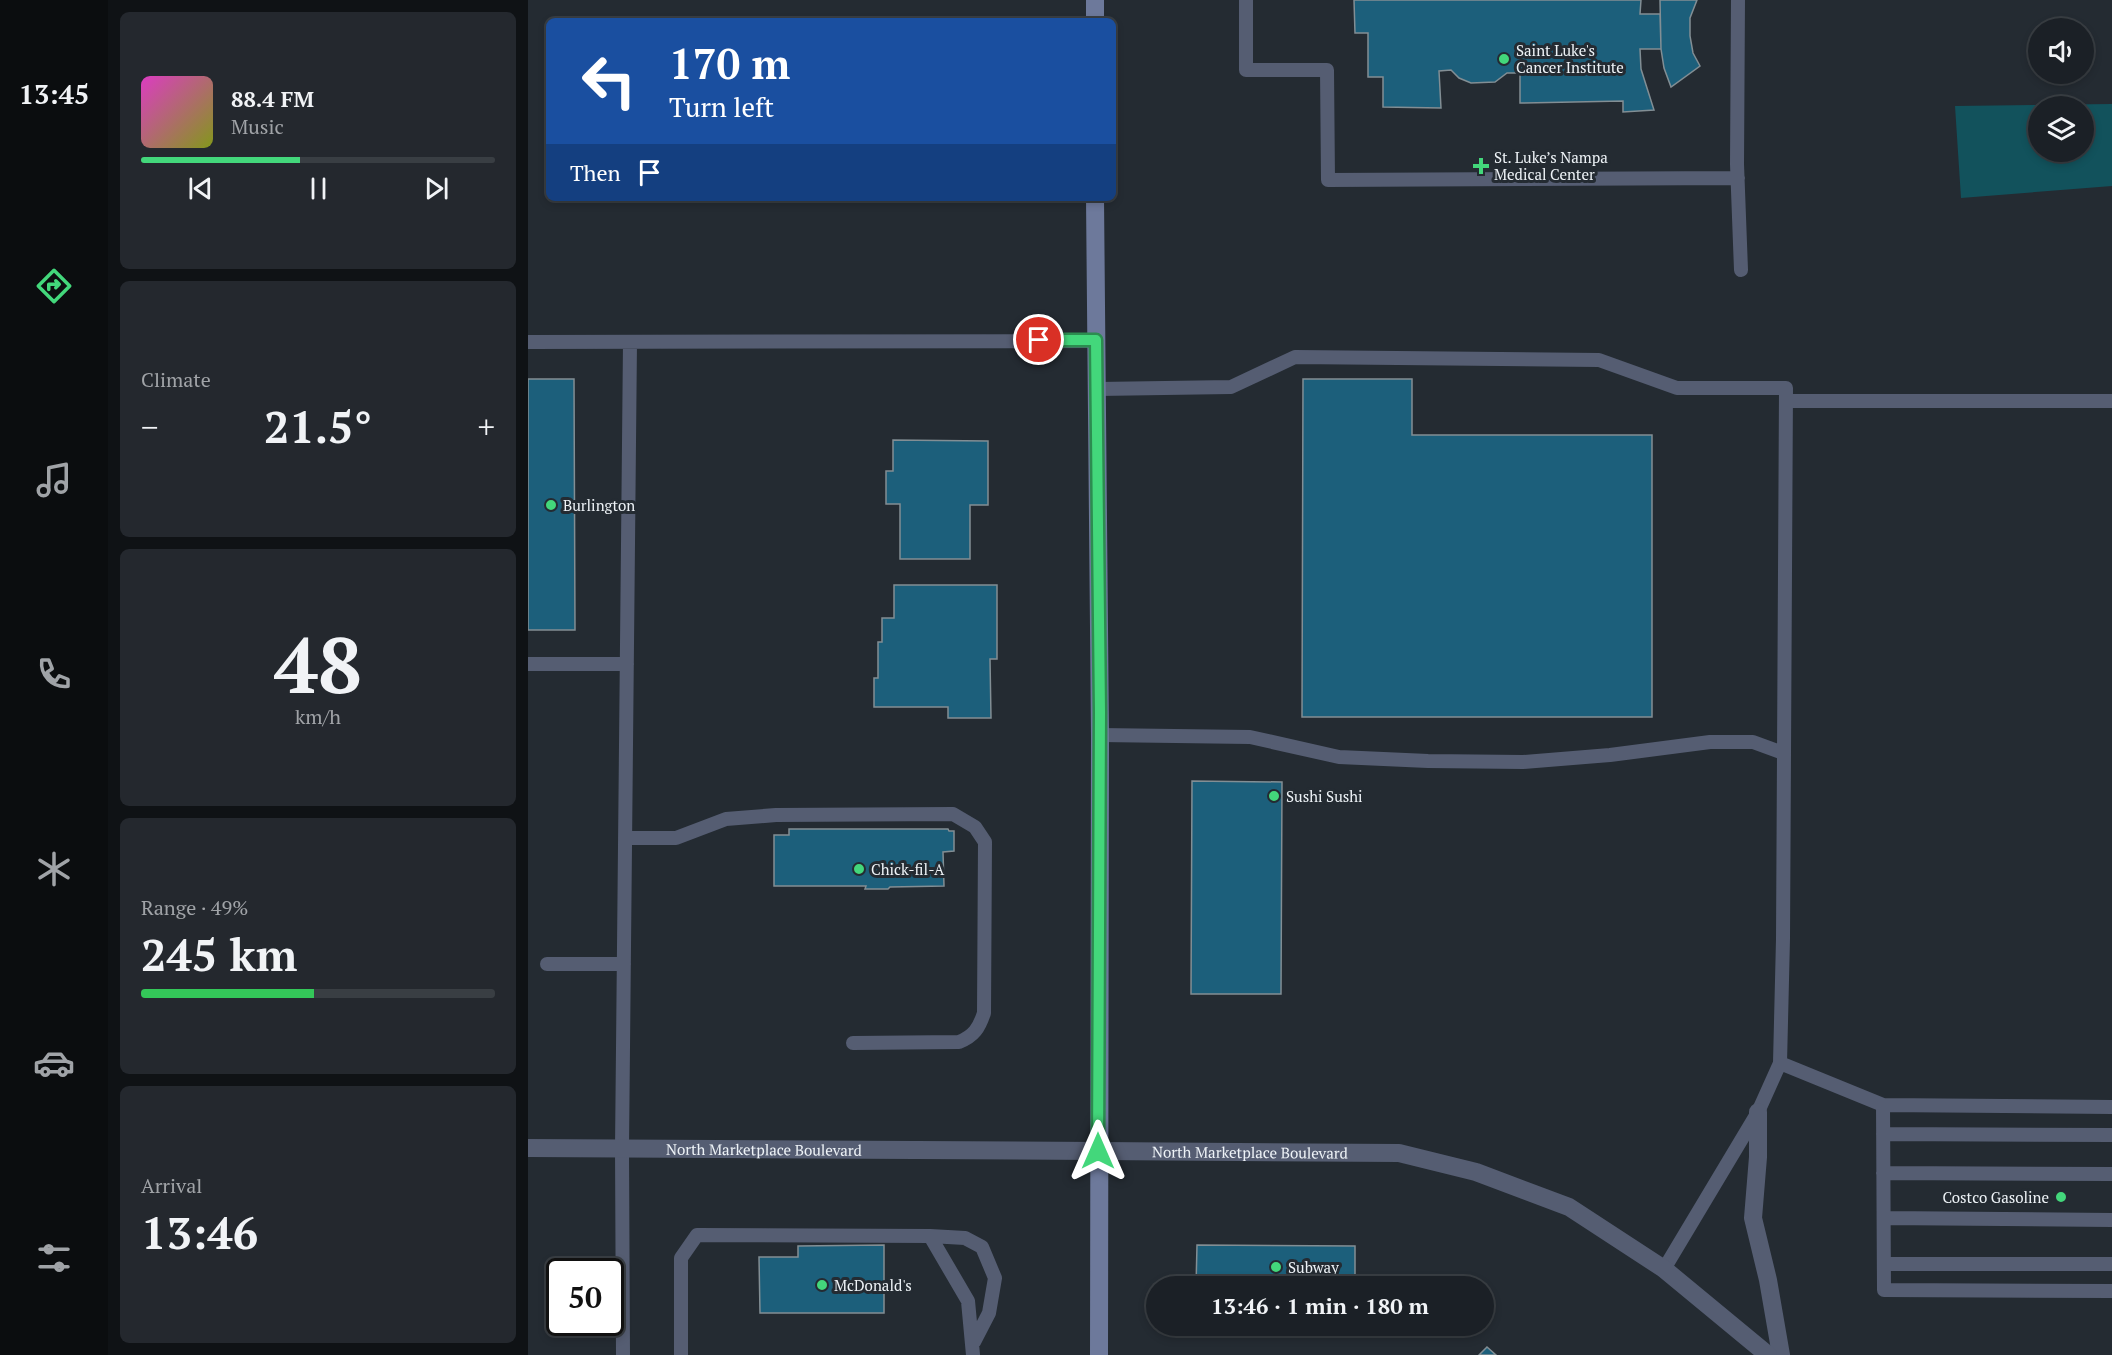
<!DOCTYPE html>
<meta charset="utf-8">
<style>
:root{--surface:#1b2026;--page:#24282e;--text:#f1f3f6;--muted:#a0a3a7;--line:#393e43;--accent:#43d77b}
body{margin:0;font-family:"PT Serif",serif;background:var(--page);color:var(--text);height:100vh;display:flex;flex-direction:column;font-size:22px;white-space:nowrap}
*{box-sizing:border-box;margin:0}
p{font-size:20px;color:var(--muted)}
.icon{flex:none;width:33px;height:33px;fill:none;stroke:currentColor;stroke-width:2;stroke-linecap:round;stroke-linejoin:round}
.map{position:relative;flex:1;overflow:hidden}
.sheet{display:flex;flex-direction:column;gap:12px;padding:12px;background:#0f1215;width:420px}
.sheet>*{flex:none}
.top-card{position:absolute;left:18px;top:18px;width:570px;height:183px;border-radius:9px;box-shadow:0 3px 9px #0003,0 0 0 2px var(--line);background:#1a4fa0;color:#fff;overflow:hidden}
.tools{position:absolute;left:1500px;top:18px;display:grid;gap:12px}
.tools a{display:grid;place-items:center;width:66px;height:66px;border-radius:50%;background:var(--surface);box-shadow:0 3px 9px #0003,0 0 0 2px var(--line);font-size:30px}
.speed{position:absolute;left:18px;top:1258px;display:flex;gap:12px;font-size:30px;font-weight:700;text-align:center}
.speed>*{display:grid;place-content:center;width:78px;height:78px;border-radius:50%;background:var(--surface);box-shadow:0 3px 9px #0003,0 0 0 2px var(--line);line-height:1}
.speed .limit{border:3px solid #111;border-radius:9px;background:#fff;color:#111}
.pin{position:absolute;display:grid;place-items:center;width:51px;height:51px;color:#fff;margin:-26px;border:3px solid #fff;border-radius:50%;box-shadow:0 2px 6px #0007}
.me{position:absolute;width:66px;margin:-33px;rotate:0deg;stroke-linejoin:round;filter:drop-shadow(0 0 4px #0008)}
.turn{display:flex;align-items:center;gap:21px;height:126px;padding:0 24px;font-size:27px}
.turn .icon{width:78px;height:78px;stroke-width:2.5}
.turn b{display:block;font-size:42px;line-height:51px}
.then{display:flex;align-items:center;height:57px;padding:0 24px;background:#0003;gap:12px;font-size:22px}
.big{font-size:45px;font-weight:800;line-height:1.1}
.sheet .tile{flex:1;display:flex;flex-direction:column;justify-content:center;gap:9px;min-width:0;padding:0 21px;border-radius:9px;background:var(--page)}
.sheet .dial{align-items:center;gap:0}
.dial b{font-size:78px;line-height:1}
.song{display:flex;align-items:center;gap:18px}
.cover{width:72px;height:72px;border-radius:9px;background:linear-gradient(135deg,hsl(310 70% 55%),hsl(70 70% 35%))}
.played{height:6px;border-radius:3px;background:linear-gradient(90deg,var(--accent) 45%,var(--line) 45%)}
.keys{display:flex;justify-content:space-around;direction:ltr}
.heat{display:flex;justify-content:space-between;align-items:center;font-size:33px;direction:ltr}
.charge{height:9px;border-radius:4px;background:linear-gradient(90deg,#34c759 49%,var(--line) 0)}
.trip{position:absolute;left:618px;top:1276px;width:348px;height:60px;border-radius:30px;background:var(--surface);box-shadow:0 3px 9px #0003,0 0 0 2px var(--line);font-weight:800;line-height:60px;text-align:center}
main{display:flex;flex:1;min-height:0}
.dock{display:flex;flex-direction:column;width:108px;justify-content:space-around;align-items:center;background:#0b0d0f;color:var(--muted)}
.dock .icon{width:42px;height:42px}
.dock .current{color:var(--accent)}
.dock b{font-size:27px;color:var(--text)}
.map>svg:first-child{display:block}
.water{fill:#12525c;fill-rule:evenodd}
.building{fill:#1c5f7b;stroke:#828e94;stroke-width:1.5}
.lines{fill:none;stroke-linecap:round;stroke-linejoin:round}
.service{stroke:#555d72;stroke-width:14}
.minor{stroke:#555d72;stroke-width:18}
.tertiary{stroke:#555d72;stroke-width:18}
.secondary{stroke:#6d799b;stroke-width:18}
.route-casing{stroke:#2c8c50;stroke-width:15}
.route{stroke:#43d77b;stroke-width:10}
.poi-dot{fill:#43d77b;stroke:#242b32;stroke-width:2}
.labels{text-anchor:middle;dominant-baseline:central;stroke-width:6;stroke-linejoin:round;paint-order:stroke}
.poi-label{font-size:15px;fill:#eef3f7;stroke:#242b32;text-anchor:start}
.street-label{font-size:15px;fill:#eef3f7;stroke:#242b32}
</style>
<main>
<nav class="dock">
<b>13:45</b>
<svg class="icon current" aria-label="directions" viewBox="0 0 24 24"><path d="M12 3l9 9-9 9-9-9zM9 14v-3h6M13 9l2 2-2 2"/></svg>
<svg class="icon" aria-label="music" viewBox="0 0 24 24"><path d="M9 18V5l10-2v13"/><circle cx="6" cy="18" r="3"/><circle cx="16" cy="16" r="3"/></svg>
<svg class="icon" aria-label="phone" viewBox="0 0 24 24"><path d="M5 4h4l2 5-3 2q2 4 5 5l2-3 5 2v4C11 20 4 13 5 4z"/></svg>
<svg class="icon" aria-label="climate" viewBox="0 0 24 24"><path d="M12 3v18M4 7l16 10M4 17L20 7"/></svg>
<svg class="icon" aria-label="car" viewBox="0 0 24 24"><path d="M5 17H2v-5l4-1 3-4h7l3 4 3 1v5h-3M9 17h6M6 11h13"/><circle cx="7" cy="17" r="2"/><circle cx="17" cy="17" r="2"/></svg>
<svg class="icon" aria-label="filters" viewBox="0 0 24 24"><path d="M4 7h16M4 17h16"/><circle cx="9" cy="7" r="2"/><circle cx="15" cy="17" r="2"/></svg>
</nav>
<section class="sheet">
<div class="tile">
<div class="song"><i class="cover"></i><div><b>88.4 FM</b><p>Music</p></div></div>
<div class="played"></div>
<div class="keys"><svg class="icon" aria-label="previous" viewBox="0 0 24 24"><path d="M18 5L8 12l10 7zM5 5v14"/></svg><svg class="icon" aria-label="pause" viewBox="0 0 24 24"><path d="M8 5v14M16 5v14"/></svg><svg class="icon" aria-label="next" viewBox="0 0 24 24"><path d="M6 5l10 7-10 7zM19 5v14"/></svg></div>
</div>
<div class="tile"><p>Climate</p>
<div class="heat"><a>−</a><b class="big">21.5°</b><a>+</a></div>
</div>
<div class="tile dial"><b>48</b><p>km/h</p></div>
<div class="tile"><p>Range · 49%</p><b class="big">245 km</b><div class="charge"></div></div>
<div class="tile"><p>Arrival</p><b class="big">13:46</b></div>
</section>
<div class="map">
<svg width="1584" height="1355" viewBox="0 0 1584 1355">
<rect width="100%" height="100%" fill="#242b32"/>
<path class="water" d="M1584 104V186L1433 198 1427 106ZM1510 106H1556V152H1510Z"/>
<path class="building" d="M826 0H1113L1112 14H1132L1133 49H1112L1113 69 1126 110 1095 112V101L992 103V73H979L967 82 943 83 931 78 923 70 911 71 913 108 855 107V77H840V33H827Z
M1132 0H1169L1162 18V36L1165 53 1172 66 1143 87 1136 68 1133 49Z
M0 379H46L47 630H0Z
M775 379H884V435H1124V717H774Z
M365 440 460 441V505H442V559H372V504H358V471H365Z
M366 585H469V659H462L463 718H420V707H346V678H350V642H354V618H366Z
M664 781 754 782 753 994H663Z
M261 829H420L421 831H426V851L415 852 416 886 362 887 360 889H337L338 886H246V835H261Z
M356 1245V1313H232L231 1257H270V1246Z
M669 1245 827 1246V1287H668Z
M959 1347 968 1355H951Z"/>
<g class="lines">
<path class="service" d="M718 0V70H799L800 180 1210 178
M1210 0 1209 164 1213 270
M0 342 568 341
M570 389 703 387 767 357 1071 360 1149 388H1258L1255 939 1252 1063 1230 1112 1136 1269
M1258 401H1584
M0 664H99
M572 735 722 737 811 757 900 761 995 762 1082 755 1182 742H1225L1255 753
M97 838H148L198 819 248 815 425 814 447 827 457 842 456 1013C451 1028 446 1036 431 1042L325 1043
M19 964H96
M1252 1063 1355 1105 1356 1290 1584 1291
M1355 1105 1584 1107
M1355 1134 1584 1135
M1355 1173 1584 1174
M1356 1218 1584 1220
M402 1236 437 1238 454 1247 467 1278 461 1313 446 1342
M1356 1264H1584
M95 1355 94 1149 102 342
M153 1355V1258L169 1235 402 1236 440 1301 445 1355"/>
<g class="minor">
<path d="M1230 1112V1157L1225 1218 1240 1280 1253 1355"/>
<path id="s1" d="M0 1148 570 1151"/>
</g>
<path class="tertiary" id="s2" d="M570 1151 871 1153 948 1172 1041 1207 1136 1269 1240 1355"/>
<path class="secondary" d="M567 0V21
M567 198 572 735 571 1355"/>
</g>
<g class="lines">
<defs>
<path id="route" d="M511 340H568L572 712 570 1151"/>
</defs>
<use href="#route" class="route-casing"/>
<use href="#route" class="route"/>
</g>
<g class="poi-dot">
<circle cx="976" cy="59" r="6"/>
<path d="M950 157h6v6h6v6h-6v6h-6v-6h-6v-6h6z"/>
<circle cx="23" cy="505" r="6"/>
<circle cx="746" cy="796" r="6"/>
<circle cx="331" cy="869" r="6"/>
<circle cx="1533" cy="1197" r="6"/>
<circle cx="748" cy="1267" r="6"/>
<circle cx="294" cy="1285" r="6"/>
</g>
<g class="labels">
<g class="poi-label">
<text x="988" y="50">Saint Luke's<tspan x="988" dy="17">Cancer Institute</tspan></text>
<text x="966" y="157">St. Luke’s Nampa<tspan x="966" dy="17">Medical Center</tspan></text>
<text x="35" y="505">Burlington</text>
<text x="758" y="796">Sushi Sushi</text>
<text x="343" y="869">Chick-fil-A</text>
<text x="1521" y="1197" text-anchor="end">Costco Gasoline</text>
<text x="760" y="1267">Subway</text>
<text x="306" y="1285">McDonald's</text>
</g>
<g class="street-label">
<text stroke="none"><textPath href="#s1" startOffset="236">North Marketplace Boulevard</textPath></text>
<text stroke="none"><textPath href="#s2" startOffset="152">North Marketplace Boulevard</textPath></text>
</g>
</g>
</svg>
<div class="tools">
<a><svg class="icon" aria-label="sound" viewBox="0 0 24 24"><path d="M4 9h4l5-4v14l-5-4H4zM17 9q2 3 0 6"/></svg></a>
<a><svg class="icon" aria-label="layers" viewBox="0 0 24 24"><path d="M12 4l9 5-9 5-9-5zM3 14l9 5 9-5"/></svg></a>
</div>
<div class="speed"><div class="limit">50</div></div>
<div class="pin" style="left:511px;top:340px;background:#d93025"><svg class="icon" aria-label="arrive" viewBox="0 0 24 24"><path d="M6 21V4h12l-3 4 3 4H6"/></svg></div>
<svg class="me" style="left:570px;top:1151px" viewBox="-20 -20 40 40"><path d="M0-17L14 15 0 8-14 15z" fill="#43d77b" stroke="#fff" stroke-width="4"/></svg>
<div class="trip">13:46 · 1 min · 180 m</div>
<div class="top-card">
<div class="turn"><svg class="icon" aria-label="left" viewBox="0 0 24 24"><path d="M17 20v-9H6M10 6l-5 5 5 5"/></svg><div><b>170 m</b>Turn left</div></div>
<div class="then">Then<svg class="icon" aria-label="arrive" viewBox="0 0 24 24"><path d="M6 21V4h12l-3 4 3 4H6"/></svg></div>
</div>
</div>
</main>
